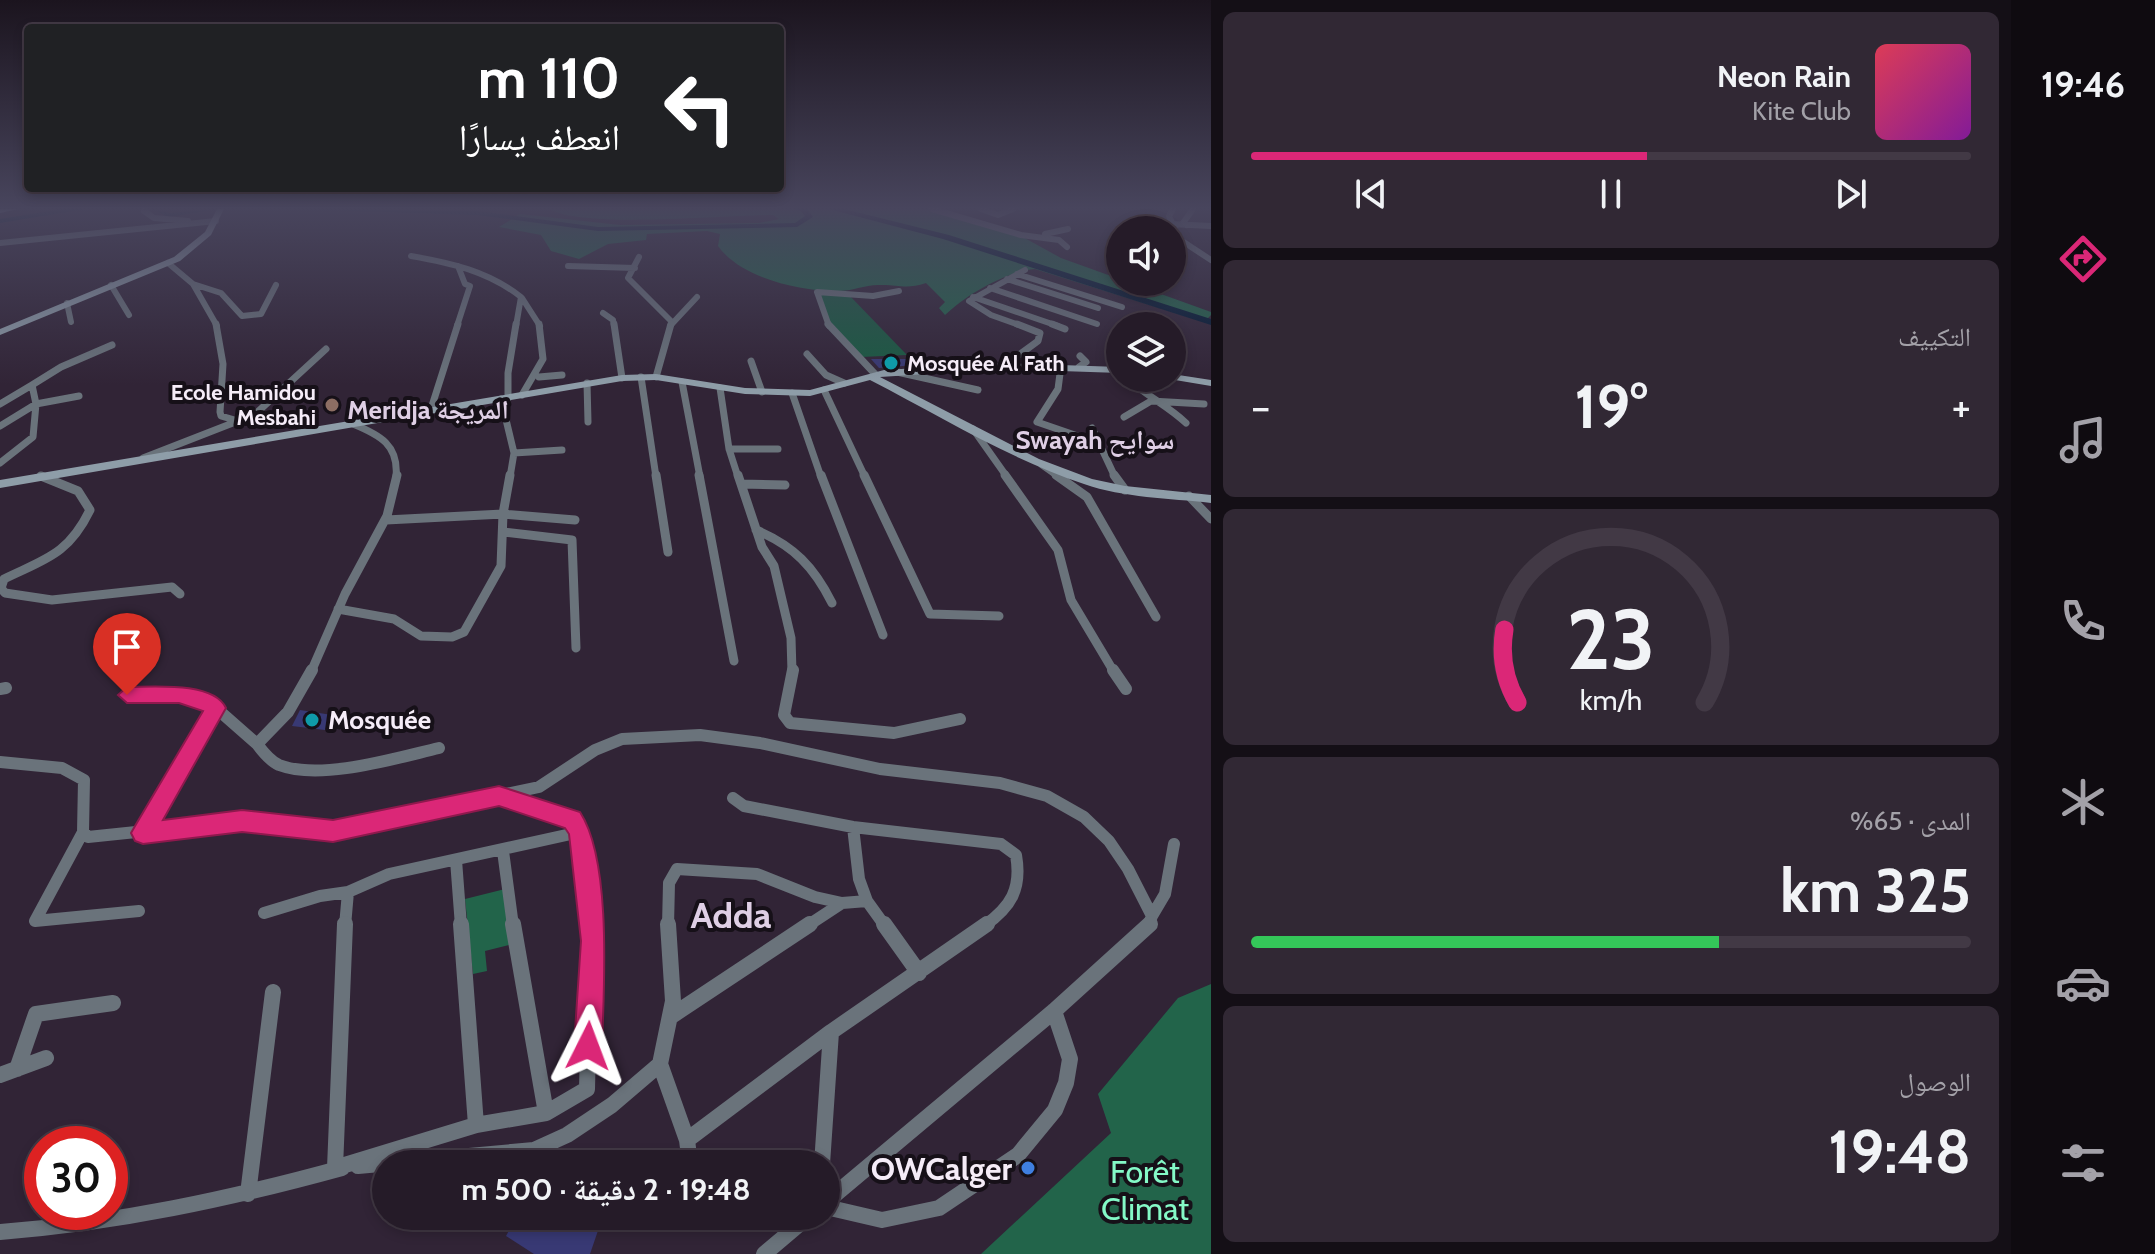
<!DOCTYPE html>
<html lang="ar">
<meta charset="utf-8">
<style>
:root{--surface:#251b28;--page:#312834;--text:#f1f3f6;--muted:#a3a1a8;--line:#423945;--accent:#db2777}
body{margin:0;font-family:Cabin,"Noto Naskh Arabic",sans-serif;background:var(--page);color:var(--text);direction:rtl;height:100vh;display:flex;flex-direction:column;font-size:30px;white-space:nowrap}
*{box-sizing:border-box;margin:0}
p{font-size:26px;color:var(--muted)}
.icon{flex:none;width:44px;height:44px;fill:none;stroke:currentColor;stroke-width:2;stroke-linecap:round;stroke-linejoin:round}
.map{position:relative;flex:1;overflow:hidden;direction:ltr}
.sheet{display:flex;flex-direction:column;gap:12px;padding:12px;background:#140f16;width:800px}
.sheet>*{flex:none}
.guide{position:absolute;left:24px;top:24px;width:760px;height:168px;border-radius:8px;box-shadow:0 4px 12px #0003,0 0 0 2px var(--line);direction:rtl;background:#202124;color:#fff;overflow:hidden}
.buttons{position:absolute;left:1106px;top:216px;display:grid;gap:16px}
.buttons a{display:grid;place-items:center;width:80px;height:80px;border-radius:50%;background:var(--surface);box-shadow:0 4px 12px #0003,0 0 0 2px var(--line);font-size:40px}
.speed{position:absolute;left:24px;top:1126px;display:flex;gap:16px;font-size:40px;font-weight:700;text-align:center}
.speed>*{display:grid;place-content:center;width:104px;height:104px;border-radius:50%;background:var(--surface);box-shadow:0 4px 12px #0003,0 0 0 2px var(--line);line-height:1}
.speed .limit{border:12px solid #d22;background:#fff;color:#111}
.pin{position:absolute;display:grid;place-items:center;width:68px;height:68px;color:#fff;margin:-82px -34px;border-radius:50% 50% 50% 0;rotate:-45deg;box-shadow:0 0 8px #0007}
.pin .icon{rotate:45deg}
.me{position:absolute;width:88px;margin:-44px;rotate:3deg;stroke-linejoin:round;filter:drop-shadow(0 0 6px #0008)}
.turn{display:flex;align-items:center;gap:28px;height:168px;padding:0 32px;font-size:36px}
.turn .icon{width:104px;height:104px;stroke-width:2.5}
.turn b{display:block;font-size:56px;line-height:68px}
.big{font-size:60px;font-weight:700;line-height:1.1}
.sheet .tile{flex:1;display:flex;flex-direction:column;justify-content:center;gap:12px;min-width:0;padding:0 28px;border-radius:12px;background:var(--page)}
.sheet .dial{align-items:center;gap:0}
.dial svg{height:208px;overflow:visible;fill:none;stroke:var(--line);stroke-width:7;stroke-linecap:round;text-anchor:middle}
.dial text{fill:var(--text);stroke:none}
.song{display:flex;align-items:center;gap:24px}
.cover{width:96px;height:96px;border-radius:12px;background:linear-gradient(135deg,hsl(350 70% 55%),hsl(290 70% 35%))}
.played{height:8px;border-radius:4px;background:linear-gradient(90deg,var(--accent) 55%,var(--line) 55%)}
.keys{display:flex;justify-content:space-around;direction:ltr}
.heat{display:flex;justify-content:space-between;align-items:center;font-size:44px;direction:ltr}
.charge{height:12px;border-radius:6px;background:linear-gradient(90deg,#34c759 65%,var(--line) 0)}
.trip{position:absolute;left:372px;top:1150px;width:468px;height:80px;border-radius:40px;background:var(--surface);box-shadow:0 4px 12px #0003,0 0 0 2px var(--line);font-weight:700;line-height:80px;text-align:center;direction:rtl}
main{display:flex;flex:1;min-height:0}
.tab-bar{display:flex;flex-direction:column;width:144px;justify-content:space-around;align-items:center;background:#0f0b10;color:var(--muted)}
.tab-bar .icon{width:56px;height:56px}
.tab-bar .selected{color:var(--accent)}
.tab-bar b{font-size:36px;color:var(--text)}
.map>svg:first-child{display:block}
.green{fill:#195a41}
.forest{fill:#22644a}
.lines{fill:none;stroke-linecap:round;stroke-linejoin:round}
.stream{stroke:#001832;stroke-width:2}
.river{fill:#001832;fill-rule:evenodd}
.building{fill:#383974}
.street-far4{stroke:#6a737b;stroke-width:6}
.street-far3{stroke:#6a737b;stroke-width:7}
.street-far2{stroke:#6a737b;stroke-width:9}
.street-far1{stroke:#6a737b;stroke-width:12}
.street{stroke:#6a737b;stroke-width:16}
.secondary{fill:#8e9da8;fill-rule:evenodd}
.highway{fill:#c2daec;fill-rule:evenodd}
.route{fill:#db2777;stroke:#8e194d;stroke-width:2}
.culture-dot{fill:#0f9aa8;stroke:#161018;stroke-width:3}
.education-dot{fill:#8d6e63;stroke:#161018;stroke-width:3}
.shop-dot{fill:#3f7fe0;stroke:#161018;stroke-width:3}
.labels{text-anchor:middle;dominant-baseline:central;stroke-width:8;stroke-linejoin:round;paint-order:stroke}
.far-poi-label{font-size:22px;font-weight:bold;fill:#f5ecf8;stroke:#161018;text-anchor:start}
.far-quarter-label{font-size:26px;font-weight:bold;fill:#dfcfe5;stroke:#161018}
.poi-label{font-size:26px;font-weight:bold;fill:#f5ecf8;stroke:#161018;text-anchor:start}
.near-poi-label{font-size:32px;font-weight:bold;fill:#f5ecf8;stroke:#161018;text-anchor:end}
.near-park-label{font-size:32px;fill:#84f9c7;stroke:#161018}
.near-quarter-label{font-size:36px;font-weight:bold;fill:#dfcfe5;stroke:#161018}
</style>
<main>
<nav class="tab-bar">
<b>19:46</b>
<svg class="icon selected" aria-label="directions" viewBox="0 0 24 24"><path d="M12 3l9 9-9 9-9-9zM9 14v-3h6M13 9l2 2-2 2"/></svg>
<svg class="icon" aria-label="music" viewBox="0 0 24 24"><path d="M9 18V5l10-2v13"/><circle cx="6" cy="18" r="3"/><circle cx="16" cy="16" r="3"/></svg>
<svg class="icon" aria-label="phone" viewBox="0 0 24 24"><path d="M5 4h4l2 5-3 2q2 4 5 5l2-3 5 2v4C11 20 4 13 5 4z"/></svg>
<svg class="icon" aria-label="climate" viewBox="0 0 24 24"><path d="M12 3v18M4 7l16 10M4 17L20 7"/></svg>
<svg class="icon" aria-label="car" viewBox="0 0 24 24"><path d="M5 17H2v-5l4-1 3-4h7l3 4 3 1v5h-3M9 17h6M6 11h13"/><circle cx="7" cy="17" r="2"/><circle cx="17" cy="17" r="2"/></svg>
<svg class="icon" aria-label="filters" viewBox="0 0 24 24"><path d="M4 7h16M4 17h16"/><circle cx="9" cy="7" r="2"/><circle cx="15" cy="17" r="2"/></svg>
</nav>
<section class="sheet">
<div class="tile">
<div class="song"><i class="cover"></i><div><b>Neon Rain</b><p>Kite Club</p></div></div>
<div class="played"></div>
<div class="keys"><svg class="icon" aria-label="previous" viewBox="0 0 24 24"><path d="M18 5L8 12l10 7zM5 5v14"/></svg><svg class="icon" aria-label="pause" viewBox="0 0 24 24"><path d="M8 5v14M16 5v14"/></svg><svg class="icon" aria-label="next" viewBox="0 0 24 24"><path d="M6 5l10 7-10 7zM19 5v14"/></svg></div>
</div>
<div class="tile"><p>التكييف</p>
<div class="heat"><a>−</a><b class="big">19°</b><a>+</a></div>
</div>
<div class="tile dial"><svg viewBox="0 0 100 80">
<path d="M14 69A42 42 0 1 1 86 69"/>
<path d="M14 69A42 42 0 0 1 9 41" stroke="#db2777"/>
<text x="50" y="56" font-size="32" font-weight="700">23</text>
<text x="50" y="72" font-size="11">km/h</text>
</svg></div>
<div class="tile"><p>المدى · 65%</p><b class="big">325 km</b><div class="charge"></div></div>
<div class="tile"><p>الوصول</p><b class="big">19:48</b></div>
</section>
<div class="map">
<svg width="1211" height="1254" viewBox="0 0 1211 1254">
<rect width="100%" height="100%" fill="#312436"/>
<path class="green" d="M819 294 849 295 907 355 861 357 832 327Z"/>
<path class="forest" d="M549 209H931L1010 230 1061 258 1211 312V315L1204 322 1035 269C1005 272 967 294 945 315L939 308 945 302 926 283C905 290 898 284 878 285 864 285 850 292 835 291 797 291 740 277 718 246L720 234 707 231 647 234 646 240 608 244 579 259 551 251 541 235 499 227 520 214 620 225 759 223 779 219 773 215C723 215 586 229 549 209Z
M505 889 513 944 485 951 487 971 473 974 465 899Z
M1211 984V1254H981L1111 1133 1098 1094 1178 998Z"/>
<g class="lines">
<path class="stream" d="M797 209 802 210"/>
<path class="river" d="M62 209H85L0 223V219Z
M152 209 170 213 217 209 169 217Z
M294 209 477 211 598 227 795 223 805 216 799 209H807L813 217 797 227 598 231 477 215Z
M829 209H844L949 235 1211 319V325L943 239Z"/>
</g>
<path class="building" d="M871 359H910L915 365 879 368Z
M300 710 332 715 325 730 292 726Z
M596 1148 599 1164H566L564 1153Z
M517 1216H603L590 1254H534L506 1236Z"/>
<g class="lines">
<path class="street-far4" d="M932 209 1021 235 1059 240 1067 247
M981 209 998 215 1013 209
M1173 209 1169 216 1179 239 1211 260
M144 211 154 218 188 221
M1171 224 1211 226
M1186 225 1183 223 1193 209
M1045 234 1068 229
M0 243 216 221
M411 256C451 263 488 271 521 297L516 326
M639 257 628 278 670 320
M168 263 193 284 221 293 242 316 261 314 276 285
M568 266 635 268
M1017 274 1122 307
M1007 279 1098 308
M193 284 217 326
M111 285 129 315
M990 288 1097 324
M973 297 1058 326
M522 298 540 326
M67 303 71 322
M603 313 613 320 614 326
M457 326 470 286 465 284 458 266
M670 326 697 297
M829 326 817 292 873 296 899 291
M1022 326 991 315 969 301 1025 270"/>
<path class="street-far3" d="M614 324 622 378
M828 324 875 374
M1052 324 1065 329
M807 354 826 375 844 383
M751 361 762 392
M1004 366 1038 341 1040 333 1017 324
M1061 366 1058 389 1037 422 1098 443
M1079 367 1086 362 1080 356
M897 372 978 390
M539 377 562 375
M641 377 656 477
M656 377 671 324
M1127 378C1146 396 1167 405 1186 423
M682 382 700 477
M587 383 588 422
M720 388 729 449 738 477
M824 390 865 477
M792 393 821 477
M522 395 543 359 539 324
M508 398V373L516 324
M501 399 514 453 510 477
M0 404 32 385
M430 412 458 324
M1124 417 1151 401 1204 404
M238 421 251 418 326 349
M353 424C380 435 399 445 396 477
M0 426 36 404 79 396
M1092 428 1115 477
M973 429 1007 477
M729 449H778
M514 453 562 450
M143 458 238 421 221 416 220 412 223 364 216 324
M0 463 33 437 36 404 32 385 61 367 112 345
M1042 465 1059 477
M41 476 45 477"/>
<path class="street-far2" d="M656 475 668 552
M699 475 734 661
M738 475 762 547 774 566 791 638 792 672
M821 475 883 635
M864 475 930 614 999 616
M1005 475 1058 550 1071 600 1114 672
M1056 475 1087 497 1156 617
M1114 475 1125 490
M41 476 78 491 90 510C68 555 45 559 4 579L1 588 5 593 52 600 172 587 180 594
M741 484 785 485
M1189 496 1211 519
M386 520 503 514 575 520
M756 530C794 546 814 567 832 603
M503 532 572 540 576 648
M338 609 394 619 421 636 452 637 464 632 501 566 503 514 510 475
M311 672 345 594 387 516 397 475"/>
<path class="street-far1" d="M312 670 288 712 257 744C263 752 270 761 279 765 321 781 396 758 439 748
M793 670 784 715 790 723 894 733 960 719
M1113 670 1126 689
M0 689 6 688
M127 695 197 698 216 708 257 744
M0 762 62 768 84 780 83 832 88 837 242 821 333 831 539 787 595 750 622 739 700 735 760 743 880 769 1000 783 1047 796 1084 817 1109 841 1128 869 1152 916 1148 926
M501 796 572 820 580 832
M733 798 744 806 853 827 1001 844 1016 855C1022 889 1011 907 984 926
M853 827 859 879 867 901
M83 832 35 921 139 911
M143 833 216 708
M503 851 513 926
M456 860 461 926
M348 892 389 874 580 832 591 926
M264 913 320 896 348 892
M1152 916 1165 894 1174 844
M345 926 348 892
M668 926 669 883 677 869 757 874 815 897 842 903
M807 926 842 903 867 901 885 926"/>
<path class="street" d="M345 924 335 1168 476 1125 546 1113 587 1089 591 924
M461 924 476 1125
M513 924 546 1113
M668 924 673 1001 660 1064 687 1140 690 1164
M884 924 919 973
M670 1017 810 924
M17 1069 36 1014 113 1003
M0 1075 46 1058
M687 1140 831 1032
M822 1164 831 1032 987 924
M358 1166 534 1150 567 1135 612 1105 660 1064
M248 1194 273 992
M826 1202 1054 1011 1150 924
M826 1207 882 1220 939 1208 1018 1155 1055 1110 1066 1083 1070 1059 1054 1011
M0 1232C117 1223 229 1199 342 1168
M764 1254 809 1216"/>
<path class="secondary" d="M217 209H224L211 235 180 261 0 335V329L174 257 205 232Z
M1004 363 1120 367V373L1004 369 880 377 1039 459 1092 479 1125 486 1211 495V503C1169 498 1124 498 1084 484 1009 459 940 416 870 380L810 396 745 394 656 380 622 381 0 488V480L622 375 656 374 745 388 810 390 884 370Z
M1172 374 1211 380V386L1169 379 1172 378Z"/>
<path class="highway" d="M0 209H18L0 213Z"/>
</g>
<linearGradient id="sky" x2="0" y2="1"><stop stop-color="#1b141e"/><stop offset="0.54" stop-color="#48455d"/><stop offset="1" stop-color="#48455d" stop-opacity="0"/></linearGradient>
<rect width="1211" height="385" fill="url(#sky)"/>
<path class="route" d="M127 687C152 687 213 681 226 708L163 820 242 810 333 820 499 786 580 812C612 861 604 987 602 1046L598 1056 588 1060 578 1056 574 1046 581 941 569 834 565 828 499 806 333 842 242 832 143 844 135 841 131 833 135 826 203 711 179 703H127L118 695Z"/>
<g class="culture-dot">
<circle cx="891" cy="363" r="8"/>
<circle cx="312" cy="720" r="8"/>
</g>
<circle class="education-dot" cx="332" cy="405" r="8"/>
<circle class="shop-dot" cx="1028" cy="1168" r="8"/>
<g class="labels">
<g class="far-poi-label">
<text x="907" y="363">Mosquée Al Fath</text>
<text x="316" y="392" text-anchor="end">Ecole Hamidou<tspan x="316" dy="25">Mesbahi</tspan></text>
</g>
<g class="far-quarter-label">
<text x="428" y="410">Meridja المريجة</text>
<text x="1095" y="440">Swayah سوايح</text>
</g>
<g class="poi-label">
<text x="328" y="720">Mosquée</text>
</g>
<g class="near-poi-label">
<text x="1012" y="1168">OWCalger</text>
</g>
<g class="near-park-label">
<text x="1145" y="1171">Forêt<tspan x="1145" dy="37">Climat</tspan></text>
</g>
<g class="near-quarter-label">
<text x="731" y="915">Adda</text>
</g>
</g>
</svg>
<div class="buttons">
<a><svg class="icon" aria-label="sound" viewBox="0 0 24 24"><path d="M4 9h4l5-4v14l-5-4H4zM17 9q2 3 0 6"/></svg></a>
<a><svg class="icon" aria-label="layers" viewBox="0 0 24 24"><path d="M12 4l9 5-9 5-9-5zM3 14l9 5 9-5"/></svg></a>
</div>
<div class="speed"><div class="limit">30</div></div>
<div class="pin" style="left:127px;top:695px;background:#d93025"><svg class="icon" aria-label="arrive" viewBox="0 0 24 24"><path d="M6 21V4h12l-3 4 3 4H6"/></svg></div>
<svg class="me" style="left:588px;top:1046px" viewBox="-20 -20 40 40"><path d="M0-17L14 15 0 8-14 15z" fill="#db2777" stroke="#fff" stroke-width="4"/></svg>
<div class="trip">19:48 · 2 دقيقة · 500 m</div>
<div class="guide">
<div class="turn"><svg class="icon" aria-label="left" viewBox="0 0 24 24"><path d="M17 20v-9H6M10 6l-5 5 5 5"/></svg><div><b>110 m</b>انعطف يسارًا</div></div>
</div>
</div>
</main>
